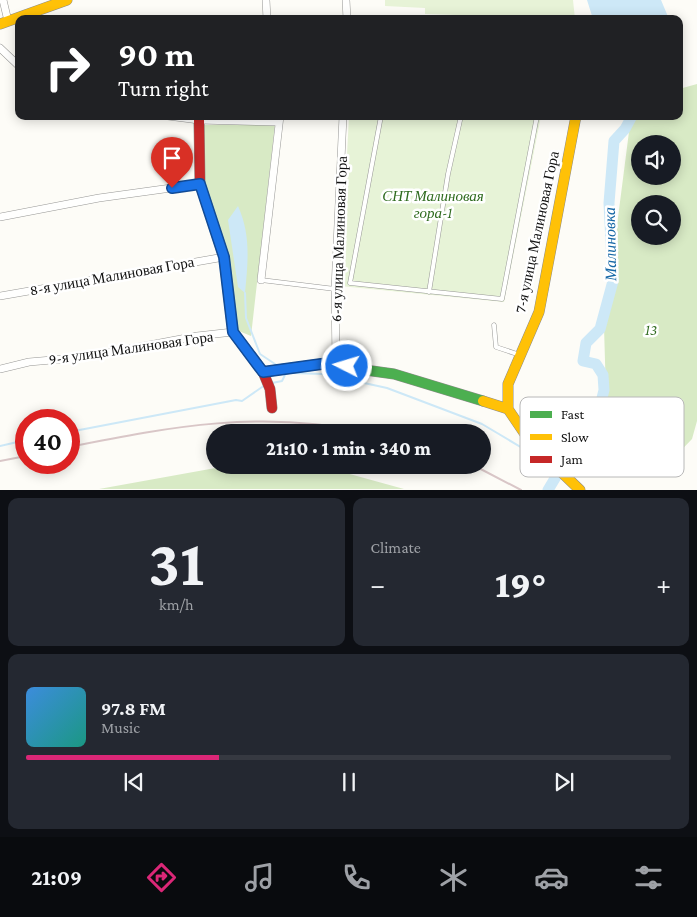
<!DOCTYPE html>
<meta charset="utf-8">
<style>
:root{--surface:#171b24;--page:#242831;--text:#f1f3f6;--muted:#9ea1a6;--line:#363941;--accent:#db2777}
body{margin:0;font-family:"Crimson Pro",serif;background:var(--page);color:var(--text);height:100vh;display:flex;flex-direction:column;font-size:19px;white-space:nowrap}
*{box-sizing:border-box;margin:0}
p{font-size:16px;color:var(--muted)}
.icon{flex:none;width:28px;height:28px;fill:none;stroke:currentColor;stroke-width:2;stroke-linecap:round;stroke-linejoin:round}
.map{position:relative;height:490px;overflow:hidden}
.panel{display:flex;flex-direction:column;gap:8px;padding:8px;background:#0d0f14;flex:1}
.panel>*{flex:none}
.top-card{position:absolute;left:15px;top:15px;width:668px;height:105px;border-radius:10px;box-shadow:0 2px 12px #0003;background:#202124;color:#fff;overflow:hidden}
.controls{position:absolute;left:631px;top:135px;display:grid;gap:10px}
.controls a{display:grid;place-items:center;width:50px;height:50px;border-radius:50%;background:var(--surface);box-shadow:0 2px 12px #0003;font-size:25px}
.speed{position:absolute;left:15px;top:409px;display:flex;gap:10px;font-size:25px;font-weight:700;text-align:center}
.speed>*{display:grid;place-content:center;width:65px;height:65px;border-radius:50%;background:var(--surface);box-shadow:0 2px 12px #0003;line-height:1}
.speed .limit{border:8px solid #d22;background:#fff;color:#111}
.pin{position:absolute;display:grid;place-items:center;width:42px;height:42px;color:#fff;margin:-51px -21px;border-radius:50% 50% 50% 0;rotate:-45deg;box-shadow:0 0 5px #0007}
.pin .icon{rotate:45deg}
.me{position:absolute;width:55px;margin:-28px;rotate:275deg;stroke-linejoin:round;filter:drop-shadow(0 0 4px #0008)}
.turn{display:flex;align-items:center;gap:18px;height:105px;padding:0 20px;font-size:22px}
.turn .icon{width:65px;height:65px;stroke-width:2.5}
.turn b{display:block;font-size:35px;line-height:42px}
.big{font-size:38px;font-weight:800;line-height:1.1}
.panel .tile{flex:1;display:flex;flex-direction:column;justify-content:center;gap:8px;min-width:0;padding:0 18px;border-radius:10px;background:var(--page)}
.panel .dial{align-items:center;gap:0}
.dial b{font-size:65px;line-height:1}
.song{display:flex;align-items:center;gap:15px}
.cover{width:60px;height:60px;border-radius:8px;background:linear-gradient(135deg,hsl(210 70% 55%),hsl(170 70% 35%))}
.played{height:5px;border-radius:2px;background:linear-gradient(90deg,var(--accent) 30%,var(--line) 30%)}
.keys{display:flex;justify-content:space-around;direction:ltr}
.heat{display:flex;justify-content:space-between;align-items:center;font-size:28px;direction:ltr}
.panel .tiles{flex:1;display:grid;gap:8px;grid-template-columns:1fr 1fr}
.tile:last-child{grid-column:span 2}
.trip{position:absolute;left:206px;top:424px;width:285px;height:50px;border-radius:25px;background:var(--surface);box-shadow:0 2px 12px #0003;font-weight:800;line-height:50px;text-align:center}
.tab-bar{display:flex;height:80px;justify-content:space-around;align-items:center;background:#090b0e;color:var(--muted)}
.tab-bar .icon{width:35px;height:35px}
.tab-bar .current{color:var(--accent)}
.tab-bar b{font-size:22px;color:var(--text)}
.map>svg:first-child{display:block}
.green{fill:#e7f3d7}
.forest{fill:#d8eac5;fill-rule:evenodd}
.water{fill:#cde8f7}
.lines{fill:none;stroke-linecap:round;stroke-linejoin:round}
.stream{stroke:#cde8f7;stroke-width:2}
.river{stroke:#cde8f7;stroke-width:11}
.lane-casing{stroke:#979795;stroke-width:5}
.street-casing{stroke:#979795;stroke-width:8}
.fast-casing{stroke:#8e8d8b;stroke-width:11}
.slow-casing{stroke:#8e8d8b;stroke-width:11}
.jam-casing{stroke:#8e8d8b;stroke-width:11}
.lane{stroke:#fffffe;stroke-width:4}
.street{stroke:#fffffe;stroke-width:7}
.fast{stroke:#4caf50;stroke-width:10}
.slow{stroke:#ffc107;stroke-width:10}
.jam{stroke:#c62828;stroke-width:10}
.rail{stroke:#d9c6c7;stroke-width:2}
.route-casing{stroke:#114b97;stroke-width:12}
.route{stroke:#1a73e8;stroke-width:9}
.labels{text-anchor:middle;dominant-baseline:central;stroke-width:5;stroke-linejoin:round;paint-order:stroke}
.park-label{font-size:15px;font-style:italic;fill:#2f6b1f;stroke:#fff}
.street-label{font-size:15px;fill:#111;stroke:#fff}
.water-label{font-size:16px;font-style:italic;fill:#1768a6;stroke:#fff}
.key{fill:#fff;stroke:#b8b8b8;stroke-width:1}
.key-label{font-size:14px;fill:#111}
</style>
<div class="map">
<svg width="697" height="490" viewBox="0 0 697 490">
<rect width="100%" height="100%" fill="#fdfcf7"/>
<path class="green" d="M385 0H573L575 19 425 14V8L385 6Z
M349 116H541L504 302 340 286Z"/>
<path class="forest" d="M697 84V421L692 439 668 464 606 395 604 327 631 116H679V89ZM640 144H672V176H640ZM640 204H672V236H640Z
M275 124 251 336 234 329 204 185 203 125Z
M221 467 346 473 404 489H99Z"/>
<path class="water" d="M587 0H661L669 19H593Z
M238 206C251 235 248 262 245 293L238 287 228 220Z"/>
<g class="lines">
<path class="stream" d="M245 293 246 318 260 354 278 366
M293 373 323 374 387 388 482 424 534 455 549 468
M272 383 282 381 286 373
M69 432 236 400 242 401 265 385
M0 446 26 440"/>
<path class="river" d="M548 490 557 475 561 456 587 431 590 419 600 406 604 390 603 375 596 364 583 361 586 343 600 329 613 281 609 203 614 141 625 129 632 116"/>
<defs>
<path id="lane" d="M381 116 350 283 502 299 537 116
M261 280 335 289
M429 292 448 174 461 116
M494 325 496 347 520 355"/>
<path id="street" d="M3 0 8 21
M266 0 267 19
M346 0 347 19
M0 48 19 66
M168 116 199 120 279 122
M0 217 99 198 200 184
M261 280 280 116
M0 296 224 257
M336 362 335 289 343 116
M0 369 29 362 86 357 197 336 233 332"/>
<path id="fast" d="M263 372 336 362 358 369 394 374 483 401"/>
<path id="slow" d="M0 24 67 0
M483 401 508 409 531 443 580 490
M508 409V384L539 312 576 116"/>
<path id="jam" d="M199 120 200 184 224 257 233 332 263 372 270 389 272 408"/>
</defs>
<use href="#lane" class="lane-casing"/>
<use href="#street" class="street-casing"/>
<use href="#fast" class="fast-casing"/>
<use href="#slow" class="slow-casing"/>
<use href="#jam" class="jam-casing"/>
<use href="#lane" class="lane"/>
<use href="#street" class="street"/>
<use href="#fast" class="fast"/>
<use href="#slow" class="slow"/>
<use href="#jam" class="jam"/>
<path class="rail" d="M69 447C173 426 261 410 367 432
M0 461 26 456
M473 465 521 490"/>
</g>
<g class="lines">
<defs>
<path id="route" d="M172 188 200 184 224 257 233 332 263 372 336 362 347 366"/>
</defs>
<use href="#route" class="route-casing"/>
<use href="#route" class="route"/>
</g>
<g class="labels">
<g class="park-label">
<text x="433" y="196">СНТ Малиновая<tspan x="433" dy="17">гора-1</tspan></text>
<text x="651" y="330">13</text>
</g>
<g class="street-label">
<text transform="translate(537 232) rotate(-78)">7-я улица Малиновая Гора</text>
<text transform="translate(339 239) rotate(-88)">6-я улица Малиновая Гора</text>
<text transform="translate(112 276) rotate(-10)">8-я улица Малиновая Гора</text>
<text transform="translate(131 348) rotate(-8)">9-я улица Малиновая Гора</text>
</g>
<g class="water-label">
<text transform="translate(610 244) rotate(-91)">Малиновка</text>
</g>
</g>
<rect x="520" y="397" width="164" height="80" rx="8" class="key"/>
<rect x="530" y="411" width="22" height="7" fill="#4caf50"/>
<rect x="530" y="434" width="22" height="6" fill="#ffc107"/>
<rect x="530" y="456" width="22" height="7" fill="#c62828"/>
<g class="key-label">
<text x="561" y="419">Fast</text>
<text x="561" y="442">Slow</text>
<text x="561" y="464">Jam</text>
</g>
</svg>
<div class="controls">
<a><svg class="icon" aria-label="sound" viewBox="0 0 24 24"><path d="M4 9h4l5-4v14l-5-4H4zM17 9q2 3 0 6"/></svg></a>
<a><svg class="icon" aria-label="search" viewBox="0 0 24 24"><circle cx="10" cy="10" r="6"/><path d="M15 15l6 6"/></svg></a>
</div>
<div class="speed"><div class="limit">40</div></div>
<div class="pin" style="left:172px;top:188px;background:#d93025"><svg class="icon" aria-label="arrive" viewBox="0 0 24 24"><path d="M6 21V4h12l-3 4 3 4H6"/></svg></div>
<svg class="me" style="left:347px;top:366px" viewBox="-20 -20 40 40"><circle r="17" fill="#1a73e8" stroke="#fff" stroke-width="3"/><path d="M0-11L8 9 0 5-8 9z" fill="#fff"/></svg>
<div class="trip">21:10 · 1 min · 340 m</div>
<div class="top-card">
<div class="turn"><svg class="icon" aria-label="right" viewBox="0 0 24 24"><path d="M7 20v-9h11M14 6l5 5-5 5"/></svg><div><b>90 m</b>Turn right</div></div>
</div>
</div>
<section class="panel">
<div class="tiles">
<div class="tile dial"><b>31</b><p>km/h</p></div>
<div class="tile"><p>Climate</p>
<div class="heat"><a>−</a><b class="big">19°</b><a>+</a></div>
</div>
<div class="tile">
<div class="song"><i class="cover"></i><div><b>97.8 FM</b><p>Music</p></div></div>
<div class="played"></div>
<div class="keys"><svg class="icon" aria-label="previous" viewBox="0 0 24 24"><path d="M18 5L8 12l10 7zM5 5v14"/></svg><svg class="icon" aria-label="pause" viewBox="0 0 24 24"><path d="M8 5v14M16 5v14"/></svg><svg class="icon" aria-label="next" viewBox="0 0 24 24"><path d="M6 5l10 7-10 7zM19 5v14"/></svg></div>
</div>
</div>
</section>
<nav class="tab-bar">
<b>21:09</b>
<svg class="icon current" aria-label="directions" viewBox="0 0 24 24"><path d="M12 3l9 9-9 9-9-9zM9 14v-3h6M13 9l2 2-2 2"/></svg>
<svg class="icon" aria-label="music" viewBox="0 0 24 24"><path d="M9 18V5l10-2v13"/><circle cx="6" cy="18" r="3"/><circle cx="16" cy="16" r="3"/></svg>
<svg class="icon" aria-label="phone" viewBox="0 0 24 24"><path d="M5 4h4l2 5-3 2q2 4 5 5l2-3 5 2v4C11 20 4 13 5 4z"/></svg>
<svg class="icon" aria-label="climate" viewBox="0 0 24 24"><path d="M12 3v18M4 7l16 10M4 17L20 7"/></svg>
<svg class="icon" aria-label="car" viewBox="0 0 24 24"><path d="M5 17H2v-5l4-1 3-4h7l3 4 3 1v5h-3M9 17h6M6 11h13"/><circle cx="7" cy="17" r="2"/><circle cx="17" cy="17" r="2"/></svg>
<svg class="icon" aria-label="filters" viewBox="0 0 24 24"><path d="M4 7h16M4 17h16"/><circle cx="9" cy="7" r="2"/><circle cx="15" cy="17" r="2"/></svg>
</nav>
